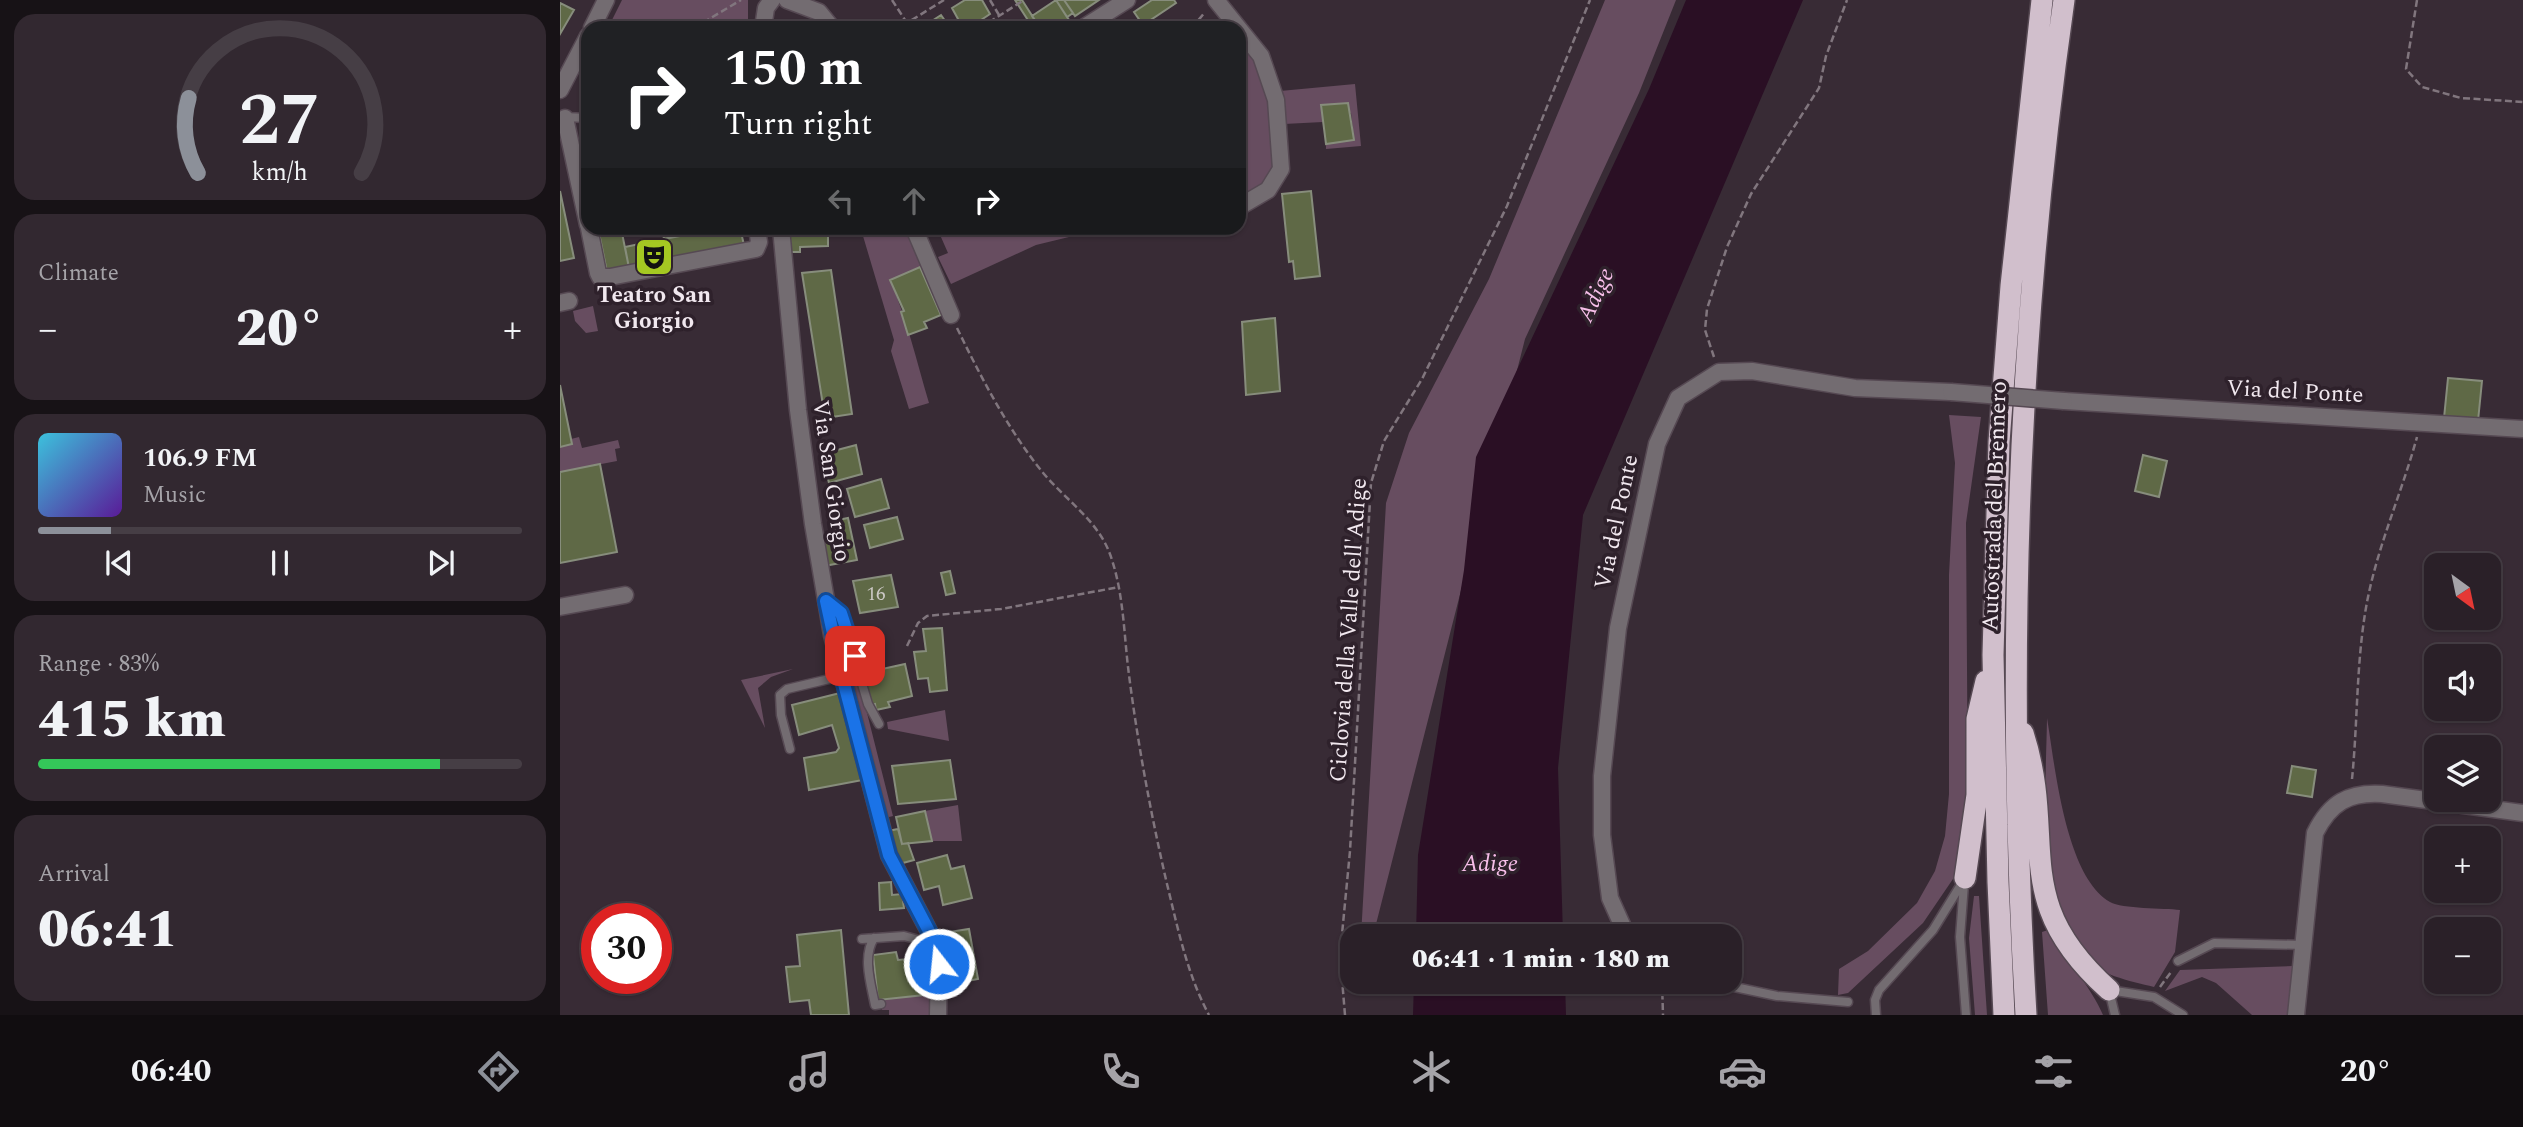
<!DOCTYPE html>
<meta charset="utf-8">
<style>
:root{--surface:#2a2028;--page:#322830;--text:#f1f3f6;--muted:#a5a3a8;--line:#463e45;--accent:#8c9099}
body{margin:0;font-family:Spectral,serif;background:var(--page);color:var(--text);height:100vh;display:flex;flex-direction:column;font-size:26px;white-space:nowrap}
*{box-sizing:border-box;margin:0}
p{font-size:23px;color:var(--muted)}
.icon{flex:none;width:38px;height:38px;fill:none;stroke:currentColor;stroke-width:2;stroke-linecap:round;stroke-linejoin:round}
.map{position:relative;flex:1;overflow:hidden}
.side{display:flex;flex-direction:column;gap:14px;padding:14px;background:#171216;width:560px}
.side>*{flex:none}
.banner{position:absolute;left:21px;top:21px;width:665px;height:214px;border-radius:21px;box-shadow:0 2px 5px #0004,0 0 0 2px var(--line);background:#202124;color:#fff;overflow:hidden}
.needle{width:46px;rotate:147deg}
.buttons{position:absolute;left:1864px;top:553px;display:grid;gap:14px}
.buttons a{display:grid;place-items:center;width:77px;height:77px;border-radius:14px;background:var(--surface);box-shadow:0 2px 5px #0004,0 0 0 2px var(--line);font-size:35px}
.speed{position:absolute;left:21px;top:903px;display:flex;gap:14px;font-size:35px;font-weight:700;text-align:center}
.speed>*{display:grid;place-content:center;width:91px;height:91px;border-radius:50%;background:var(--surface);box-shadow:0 2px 5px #0004,0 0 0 2px var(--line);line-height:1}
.speed .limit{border:10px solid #d22;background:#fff;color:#111}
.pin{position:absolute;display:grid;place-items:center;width:60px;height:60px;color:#fff;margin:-30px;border-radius:14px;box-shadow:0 4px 10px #0006}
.me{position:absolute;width:77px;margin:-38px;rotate:344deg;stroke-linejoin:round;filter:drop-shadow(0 0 5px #0008)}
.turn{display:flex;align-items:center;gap:24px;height:147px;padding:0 28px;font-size:32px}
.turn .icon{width:91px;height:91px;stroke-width:2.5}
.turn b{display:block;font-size:49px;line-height:60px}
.lanes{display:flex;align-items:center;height:66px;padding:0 28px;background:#0003;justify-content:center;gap:35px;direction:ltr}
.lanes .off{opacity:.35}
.big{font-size:52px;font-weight:800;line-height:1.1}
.side .widget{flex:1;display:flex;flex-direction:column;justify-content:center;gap:10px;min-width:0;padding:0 24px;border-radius:21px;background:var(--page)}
.side .dial{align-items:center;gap:0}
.dial svg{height:182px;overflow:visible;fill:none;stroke:var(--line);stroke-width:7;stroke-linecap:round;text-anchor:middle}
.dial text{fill:var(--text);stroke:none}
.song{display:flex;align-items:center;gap:21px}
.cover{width:84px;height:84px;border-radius:10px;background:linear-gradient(135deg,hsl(190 70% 55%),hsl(270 70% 35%))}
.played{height:7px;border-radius:4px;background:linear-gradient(90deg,var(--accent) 15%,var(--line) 15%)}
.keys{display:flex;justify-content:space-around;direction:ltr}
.heat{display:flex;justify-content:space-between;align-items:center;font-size:38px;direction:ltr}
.charge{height:10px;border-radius:5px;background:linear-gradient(90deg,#34c759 83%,var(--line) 0)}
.trip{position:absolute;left:780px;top:924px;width:402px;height:70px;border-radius:21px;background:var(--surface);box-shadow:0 2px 5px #0004,0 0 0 2px var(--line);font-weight:800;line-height:70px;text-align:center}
.tab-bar{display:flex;height:112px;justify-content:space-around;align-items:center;background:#110d10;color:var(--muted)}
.tab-bar .icon{width:49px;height:49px}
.tab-bar .current{color:var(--accent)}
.tab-bar b{font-size:32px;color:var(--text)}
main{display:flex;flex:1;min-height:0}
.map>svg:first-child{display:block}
.green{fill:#674d60}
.water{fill:#2a0f24}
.building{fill:#5f6946;stroke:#878d7c;stroke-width:2}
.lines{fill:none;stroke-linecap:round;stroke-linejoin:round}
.lane-casing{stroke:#564953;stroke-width:11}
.street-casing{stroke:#564953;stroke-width:19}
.highway-casing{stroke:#564953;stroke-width:24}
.path{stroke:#81767e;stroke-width:2.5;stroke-dasharray:7 3.5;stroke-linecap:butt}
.lane{stroke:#736c71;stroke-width:8}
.street{stroke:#736c71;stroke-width:16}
.highway{stroke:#d1bfcc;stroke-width:21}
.street-bridge-casing{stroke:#564953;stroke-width:19;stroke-linecap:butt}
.street-bridge{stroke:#736c71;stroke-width:16}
.route-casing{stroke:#114b97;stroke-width:18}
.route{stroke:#1a73e8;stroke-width:12}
.labels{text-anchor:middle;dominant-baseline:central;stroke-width:7;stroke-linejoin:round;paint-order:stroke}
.number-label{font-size:19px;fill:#ccc8c5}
.poi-label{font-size:23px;font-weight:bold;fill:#f1e8ef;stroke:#2e212b}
.street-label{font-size:23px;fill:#f1e8ef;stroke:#2e212b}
.water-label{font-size:24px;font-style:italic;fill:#f6bee8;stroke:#2e212b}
</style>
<main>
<section class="side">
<div class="widget dial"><svg viewBox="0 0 100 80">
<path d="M14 69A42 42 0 1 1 86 69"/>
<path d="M14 69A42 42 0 0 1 10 36" stroke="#8c9099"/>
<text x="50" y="56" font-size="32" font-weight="700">27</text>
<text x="50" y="72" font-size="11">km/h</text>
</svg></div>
<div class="widget"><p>Climate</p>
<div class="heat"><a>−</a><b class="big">20°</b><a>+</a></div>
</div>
<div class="widget">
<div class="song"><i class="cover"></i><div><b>106.9 FM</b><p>Music</p></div></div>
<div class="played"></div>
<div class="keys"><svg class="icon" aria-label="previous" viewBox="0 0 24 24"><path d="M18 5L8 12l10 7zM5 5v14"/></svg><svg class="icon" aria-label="pause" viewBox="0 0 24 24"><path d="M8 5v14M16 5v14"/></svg><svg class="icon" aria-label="next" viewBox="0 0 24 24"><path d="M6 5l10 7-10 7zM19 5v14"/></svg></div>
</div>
<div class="widget"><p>Range · 83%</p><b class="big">415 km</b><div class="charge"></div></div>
<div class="widget"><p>Arrival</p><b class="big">06:41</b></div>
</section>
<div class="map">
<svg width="1963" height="1015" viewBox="0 0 1963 1015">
<rect width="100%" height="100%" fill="#382b35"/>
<path class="green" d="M62 0H188V28H48Z
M1045 0H1116L1079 93 965 339 813 936H801L826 503 849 433 929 279Z
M679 34 695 56 707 85 714 171 703 187 679 196Z
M795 84 801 146 766 149V144L794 140 791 113 761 105 763 122 724 124 720 91Z
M330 228H347L364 265 330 280C347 319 356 359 369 403L349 409 331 351 334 340 303 236Z
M377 228H546L476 245 391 284 378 257 388 253Z
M33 306 38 331 26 333 15 321 13 311Z
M1389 415 1421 417 1406 523 1408 809 1395 876 1363 923 1288 993 1278 995 1279 969 1308 951 1357 903 1375 871 1385 836 1389 794V575L1395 463Z
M19 437 22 448 58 440 60 448 55 449 57 461 0 472V447L12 444 11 439Z
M276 616 304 701 333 816 325 818 288 681Z
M233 669 211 677 198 688 205 728 181 680Z
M385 710 389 741 328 729 327 722Z
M1487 718C1495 765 1505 876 1550 902 1562 909 1604 908 1620 910L1615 952 1594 987C1570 981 1537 975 1521 954 1476 892 1486 791 1487 718Z
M398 805 402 841H372L365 811Z
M1414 896H1419L1427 1015H1415L1409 938Z
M1488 930C1504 957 1532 988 1543 1015H1488L1482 932Z
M349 949 367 951 372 959 373 1015H329V1010H322L321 1000 364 995 359 958 350 959Z
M1733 966 1730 1015H1692L1656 983 1642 977 1605 991 1620 970Z"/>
<path class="water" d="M1126 0H1243L1023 515 998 768 1003 936H856L858 855 904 570 916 457 1089 89Z
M854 982H1005L1006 1015H853Z"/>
<path class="building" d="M405 0H422L430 14 409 28H396L393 22 398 19 392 8Z
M455 0H462L480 28H473Z
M496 0 509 20 495 28H480L472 16Z
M496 0H504L513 13 507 17Z
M504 0H539L515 16Z
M592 0H614L616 3 583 25 574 12Z
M0 3 14 10 0 34Z
M381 15 388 25 393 22 396 28H361Z
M788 103 794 140 766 144 761 105Z
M0 191 14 258 0 261Z
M751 191 760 276 735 279 733 261 729 262 722 194Z
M38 228H61L69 268 47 272Z
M102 228H155L156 229 104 239Z
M155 228H180L184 245 69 268 65 247Z
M225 228H268V246L240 247V252H224Z
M360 267 381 315 364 322 367 328 348 335 341 312 344 311 330 280Z
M271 270 292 414 265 418 242 273Z
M715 318 720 391 686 395 682 322Z
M1888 378 1922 381 1918 421 1884 418Z
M0 385 12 444 0 447Z
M296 445 302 474 269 483 262 454Z
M1583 455 1607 461 1599 497 1575 491Z
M40 464 57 552 0 563V472Z
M321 479 329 508 295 517 287 489Z
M337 517 343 539 310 548 304 525Z
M288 518 297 560 264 566 258 535 275 532 273 521Z
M390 571 395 593 386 595 381 573Z
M331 575 338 607 300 613 293 581Z
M382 628 387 690 370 692 368 678 358 679 354 652 366 651 363 629Z
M345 664 352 696 328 702 330 707 316 710 315 704 311 705 304 673Z
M284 692 308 779 249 790 244 758 276 752 279 748 272 725 239 735 232 705Z
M390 760 396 799 338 804 332 766Z
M1732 766 1756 770 1752 797 1727 793Z
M365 811 372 841 342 844 336 817Z
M338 829 342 844 348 843 354 860 339 864 328 831Z
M387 855 391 869 404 866 412 898 383 905 379 886 364 890 357 863Z
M331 882 332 895 342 894 344 908 320 910 319 883Z
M409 929 418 979 397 983 389 932Z
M281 930 289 1015H251L249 1000 230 1002 226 967 240 966 237 935Z
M336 952 338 960 359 958 364 995 318 1000 313 955Z"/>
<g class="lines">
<defs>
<path id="lane" d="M3 117 28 118
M266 601 281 613 308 704 319 724
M230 749 221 715 220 695 227 689 282 676
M1404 884 1400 937 1406 1015
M314 938C302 957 311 984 315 1005L321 1004
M302 939 344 936 374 944
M1618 961 1654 943 1743 945
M1151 982 1217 996 1288 1002
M1316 1015 1315 1000 1319 990 1373 930 1405 878
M1555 1015 1549 990 1594 997 1623 1015"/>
<path id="street" d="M227 0 259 12 272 28
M656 0 701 56 716 100 721 169 708 190 679 207
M32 28 46 0
M203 28 206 8 212 0
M523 28 567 0
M0 90 28 36
M5 118 28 225
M29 228 38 273 40 277H50L196 249 199 242 197 228
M221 228 238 410 253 524 272 635 329 855 371 935 379 964 378 1015
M354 228 391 315
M0 303 9 301
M1504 401 1963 429
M0 607 65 595
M1067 936 1050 898 1042 835V776L1058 628 1097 444 1118 398 1159 372 1192 371 1295 388 1391 392
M1736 1015 1755 833C1770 803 1788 792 1822 794L1963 813"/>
<path id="highway" d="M1463 733C1498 842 1447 899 1549 990
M1405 878 1417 795V719L1426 681
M1444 1015 1438 882 1433 655 1439 442 1451 286 1482 0
M1466 1015C1446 676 1456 336 1504 0"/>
</defs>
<use href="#lane" class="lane-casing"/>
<use href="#street" class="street-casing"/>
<use href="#highway" class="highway-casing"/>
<path class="path" d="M332 0 347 23
M430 0 439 15
M1857 0 1846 69 1862 87 1901 98 1963 102
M134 28 181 0
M348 28 347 23 384 0
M420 28 464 0
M632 28 645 12
M397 328C421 377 446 426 480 469 505 501 540 520 552 560 564 597 564 637 569 675 578 745 591 815 607 884 618 929 627 974 649 1015
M1154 357 1145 330 1147 309 1167 247 1191 194 1259 88 1266 56 1287 0
M347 646 358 623 367 616 441 609 559 587
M1792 779C1798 720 1796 661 1807 602 1818 545 1842 492 1857 437
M1102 982 1103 1015
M1600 987 1611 972
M785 1015 780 955 790 851 811 483 824 441 862 379 947 206 1030 0"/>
<use href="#lane" class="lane"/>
<use href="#street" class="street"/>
<use href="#highway" class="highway"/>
<defs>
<path id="street-bridge" d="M1391 392 1504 401"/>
</defs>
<use href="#street-bridge" class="street-bridge-casing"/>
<use href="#street-bridge" class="street-bridge"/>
</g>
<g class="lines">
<defs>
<path id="route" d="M295 656 281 613 266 601 283 680 329 855 371 935 379 964"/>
</defs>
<use href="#route" class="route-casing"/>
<use href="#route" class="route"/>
</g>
<defs>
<symbol id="theatre-square" viewBox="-11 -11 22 22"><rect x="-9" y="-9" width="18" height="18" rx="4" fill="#a5c822" stroke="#2e212b"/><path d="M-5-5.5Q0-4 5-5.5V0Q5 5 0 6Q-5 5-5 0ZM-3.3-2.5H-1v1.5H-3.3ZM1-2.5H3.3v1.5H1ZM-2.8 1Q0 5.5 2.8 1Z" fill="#111"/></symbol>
</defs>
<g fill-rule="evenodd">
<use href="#theatre-square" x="72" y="235" width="44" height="44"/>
</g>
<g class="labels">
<g class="number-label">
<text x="316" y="594">16</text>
</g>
<g class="poi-label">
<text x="94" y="295">Teatro San<tspan x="94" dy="26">Giorgio</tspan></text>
</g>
<g class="street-label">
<text transform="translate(1735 392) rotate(3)">Via del Ponte</text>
<text transform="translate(271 481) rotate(82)">Via San Giorgio</text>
<text transform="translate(1435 506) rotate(-88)">Autostrada del Brennero</text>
<text transform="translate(1057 522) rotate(-78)">Via del Ponte</text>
<text transform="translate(789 630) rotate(-86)">Ciclovia della Valle dell'Adige</text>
</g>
<g class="water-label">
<text transform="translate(1036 295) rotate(-65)">Adige</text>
<text x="930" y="864">Adige</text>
</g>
</g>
</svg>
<div class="buttons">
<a><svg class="needle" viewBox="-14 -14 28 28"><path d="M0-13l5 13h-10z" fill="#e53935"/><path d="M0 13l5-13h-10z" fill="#a5a3a8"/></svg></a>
<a><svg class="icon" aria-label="sound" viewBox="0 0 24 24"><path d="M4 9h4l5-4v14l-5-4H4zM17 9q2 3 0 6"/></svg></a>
<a><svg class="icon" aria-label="layers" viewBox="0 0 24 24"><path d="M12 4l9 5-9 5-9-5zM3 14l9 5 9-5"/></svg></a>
<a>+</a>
<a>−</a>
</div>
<div class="speed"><div class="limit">30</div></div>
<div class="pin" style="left:295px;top:656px;background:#d93025"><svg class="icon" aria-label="arrive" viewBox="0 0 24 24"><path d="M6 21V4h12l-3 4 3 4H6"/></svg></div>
<svg class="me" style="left:379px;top:964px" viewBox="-20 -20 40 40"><circle r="17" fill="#1a73e8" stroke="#fff" stroke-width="3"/><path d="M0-11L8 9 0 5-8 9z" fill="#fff"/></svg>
<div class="trip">06:41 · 1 min · 180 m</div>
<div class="banner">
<div class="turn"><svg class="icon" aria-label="right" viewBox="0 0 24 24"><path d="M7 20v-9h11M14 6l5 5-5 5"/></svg><div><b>150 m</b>Turn right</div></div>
<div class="lanes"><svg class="icon off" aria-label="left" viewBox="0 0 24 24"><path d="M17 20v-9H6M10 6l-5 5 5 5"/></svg><svg class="icon off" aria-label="ahead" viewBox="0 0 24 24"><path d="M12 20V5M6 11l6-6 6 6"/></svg><svg class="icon" aria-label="right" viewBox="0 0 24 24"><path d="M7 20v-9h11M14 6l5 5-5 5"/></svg></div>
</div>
</div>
</main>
<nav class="tab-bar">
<b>06:40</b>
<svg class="icon current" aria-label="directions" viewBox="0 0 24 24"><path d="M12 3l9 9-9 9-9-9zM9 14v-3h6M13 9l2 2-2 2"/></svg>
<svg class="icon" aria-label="music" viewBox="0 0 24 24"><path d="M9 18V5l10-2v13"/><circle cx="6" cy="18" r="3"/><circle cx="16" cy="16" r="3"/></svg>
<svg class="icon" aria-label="phone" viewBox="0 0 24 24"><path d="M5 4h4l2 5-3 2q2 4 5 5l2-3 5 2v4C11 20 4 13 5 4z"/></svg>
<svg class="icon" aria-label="climate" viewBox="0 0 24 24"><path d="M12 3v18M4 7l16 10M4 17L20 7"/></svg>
<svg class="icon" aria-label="car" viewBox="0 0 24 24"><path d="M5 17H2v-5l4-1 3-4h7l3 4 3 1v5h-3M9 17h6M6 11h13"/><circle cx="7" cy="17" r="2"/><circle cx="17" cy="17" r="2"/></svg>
<svg class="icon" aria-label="filters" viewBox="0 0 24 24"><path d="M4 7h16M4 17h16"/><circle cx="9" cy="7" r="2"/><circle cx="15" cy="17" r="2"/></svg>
<b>20°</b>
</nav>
